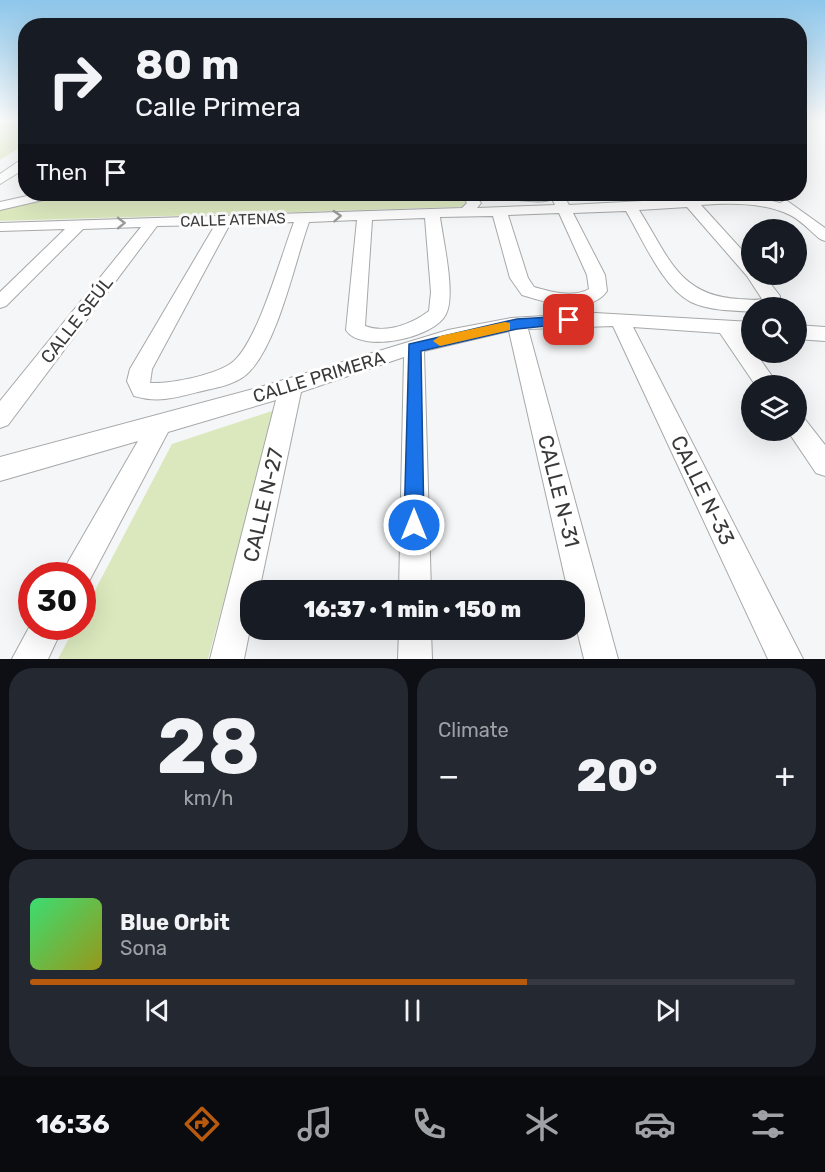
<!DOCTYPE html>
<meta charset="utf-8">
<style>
:root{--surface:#171b24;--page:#242831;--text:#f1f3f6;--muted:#9ea1a6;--line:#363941;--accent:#b85a0e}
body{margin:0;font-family:Rubik,sans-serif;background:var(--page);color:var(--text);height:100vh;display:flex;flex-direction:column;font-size:22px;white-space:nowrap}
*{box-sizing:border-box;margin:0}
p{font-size:20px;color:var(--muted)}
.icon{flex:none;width:33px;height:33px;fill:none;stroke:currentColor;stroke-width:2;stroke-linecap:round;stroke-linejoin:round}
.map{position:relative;height:659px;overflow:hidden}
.details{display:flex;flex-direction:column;gap:9px;padding:9px;background:#0d0f14;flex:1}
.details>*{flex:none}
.banner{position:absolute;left:18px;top:18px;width:789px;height:183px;border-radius:24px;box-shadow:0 6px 24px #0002;background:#171b24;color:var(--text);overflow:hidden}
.tools{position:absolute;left:741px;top:219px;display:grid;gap:12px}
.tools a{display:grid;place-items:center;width:66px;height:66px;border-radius:50%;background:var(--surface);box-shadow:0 6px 24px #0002;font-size:30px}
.speed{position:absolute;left:18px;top:562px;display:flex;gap:12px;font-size:30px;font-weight:700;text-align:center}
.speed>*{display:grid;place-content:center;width:78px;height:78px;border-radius:50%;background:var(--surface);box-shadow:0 6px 24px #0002;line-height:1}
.speed .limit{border:9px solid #d22;background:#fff;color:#111}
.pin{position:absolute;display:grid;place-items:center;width:51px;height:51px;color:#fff;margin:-26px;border-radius:12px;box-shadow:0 3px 9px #0006}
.me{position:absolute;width:66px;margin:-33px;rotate:0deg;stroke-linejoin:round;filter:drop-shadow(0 0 4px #0008)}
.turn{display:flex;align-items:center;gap:21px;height:126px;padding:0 18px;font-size:27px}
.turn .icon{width:78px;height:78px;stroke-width:2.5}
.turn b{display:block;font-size:42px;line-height:51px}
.then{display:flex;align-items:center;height:57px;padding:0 18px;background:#0003;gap:12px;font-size:22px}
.big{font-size:45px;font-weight:800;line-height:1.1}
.details .tile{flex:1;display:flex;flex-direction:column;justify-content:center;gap:9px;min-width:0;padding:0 21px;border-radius:24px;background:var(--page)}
.details .dial{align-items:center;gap:0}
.dial b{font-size:78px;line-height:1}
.song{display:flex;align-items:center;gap:18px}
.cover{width:72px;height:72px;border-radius:9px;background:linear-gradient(135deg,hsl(140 70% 55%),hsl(60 70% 35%))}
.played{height:6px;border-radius:3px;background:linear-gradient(90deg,var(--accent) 65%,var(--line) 65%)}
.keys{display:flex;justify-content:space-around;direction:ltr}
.heat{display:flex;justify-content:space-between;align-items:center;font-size:33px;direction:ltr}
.details .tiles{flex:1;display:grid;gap:9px;grid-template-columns:1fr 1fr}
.tile:last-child{grid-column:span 2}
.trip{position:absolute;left:240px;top:580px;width:345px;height:60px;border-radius:24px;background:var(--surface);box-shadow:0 6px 24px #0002;font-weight:800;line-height:60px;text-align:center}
.menu{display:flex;height:96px;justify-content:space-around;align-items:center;background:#090b0e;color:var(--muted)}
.menu .icon{width:42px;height:42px}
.menu .on{color:var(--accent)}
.menu b{font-size:27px;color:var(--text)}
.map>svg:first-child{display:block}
.green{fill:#dbe8bd}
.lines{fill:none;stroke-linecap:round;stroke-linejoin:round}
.minor-casing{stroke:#a7a8a9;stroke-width:2}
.minor{fill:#fff;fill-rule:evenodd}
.oneway{stroke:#9c9c9c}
.route{fill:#1a73e8;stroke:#114b97;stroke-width:1.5}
.slow{fill:#f59e0b}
.labels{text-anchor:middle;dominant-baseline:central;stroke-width:6;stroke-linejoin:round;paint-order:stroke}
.far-street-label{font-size:15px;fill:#3a3a3a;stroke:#fff}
.street-label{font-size:18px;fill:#3a3a3a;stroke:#fff}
.near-street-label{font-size:21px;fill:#3a3a3a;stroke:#fff}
</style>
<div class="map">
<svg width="825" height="659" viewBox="0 0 825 659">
<rect width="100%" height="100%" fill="#f5f6f7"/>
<path class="green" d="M0 120H26L25 144 0 160Z
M62 194H463L468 204 461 207 0 221V211Z
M275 410 208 659H58L75 627H82L83 613 172 444Z"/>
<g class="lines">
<defs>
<path id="minor" d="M22 159H26V168L0 184V174Z
M36 194H58L56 197 0 210V202Z
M462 194H474L481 203 477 208 555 205 552 199C545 204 502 200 497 194H563L569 205 680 199V194H690L694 198C724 195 751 195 780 203L786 200 825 228V241L820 239C811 232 801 220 790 215 763 202 730 203 701 205L752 261V274H763L780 296V302L775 308H752V312C731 310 710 311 691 302 663 288 642 238 626 211L573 213 605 275 607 291C590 316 544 302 522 295L510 278 493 216 440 217C443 240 456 295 446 314 435 338 361 354 346 330L357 220 309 222C295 261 278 343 249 372 237 385 214 388 198 392 175 398 157 403 134 396L127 381 130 369 215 225 157 226 8 425 0 428V401L141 227 83 229 6 306 0 308V292L65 229 0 231V223L462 208 467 203ZM687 207 747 276 762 299C754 301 747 299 739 299 678 296 668 255 639 210ZM559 213 587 275 589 289C573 298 551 292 534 287L528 278 508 215ZM425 218 431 292 429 311C412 324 386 334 365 326L372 220ZM294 222C281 256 259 338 234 361 218 375 170 384 150 383L152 369 230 224Z
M595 313 752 322V336L742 335 752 347V352H755L779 386H756L720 333 633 327 803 659H768L613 326 528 329 618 659H584L574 618V591H568L509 331 424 351 431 591H399L404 357 301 392 259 591H250V629L244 659H210L276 400 168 432 86 587 82 588V576H60L138 441 0 481V457L257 388 448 330 511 318Z
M796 325 825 327V341L796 339Z
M796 415 804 418 825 445V476L816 473 787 430H796Z
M32 622V627H63L48 659H12Z
M399 630H431L432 659H398Z"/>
</defs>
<use href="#minor" class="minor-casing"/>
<use href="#minor" class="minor"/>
</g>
<defs><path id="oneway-chevron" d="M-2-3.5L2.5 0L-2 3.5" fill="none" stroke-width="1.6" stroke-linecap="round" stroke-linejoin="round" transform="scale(1.5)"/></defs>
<g class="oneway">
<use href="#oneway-chevron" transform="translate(337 216) rotate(-3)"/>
<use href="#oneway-chevron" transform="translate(121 223) rotate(-1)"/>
</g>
<linearGradient id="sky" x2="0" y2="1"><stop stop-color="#8dc6ea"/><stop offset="0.57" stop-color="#fafbfb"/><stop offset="1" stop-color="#fafbfb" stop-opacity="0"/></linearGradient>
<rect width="825" height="212" fill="url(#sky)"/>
<path class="route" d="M569 316 574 317V323L517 329 421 351 424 525 421 531 414 534 407 531 404 525 409 344 517 319Z"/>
<path class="slow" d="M505 322 510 323V330L440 346 433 341 440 336Z"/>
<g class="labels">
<g class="far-street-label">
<text transform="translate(233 220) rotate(-2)">CALLE ATENAS</text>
</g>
<g class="street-label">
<text transform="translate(77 320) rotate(-52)">CALLE SEÚL</text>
<text transform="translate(319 377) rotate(-17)">CALLE PRIMERA</text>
</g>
<g class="near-street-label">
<text transform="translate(703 490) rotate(64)">CALLE N-33</text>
<text transform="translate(559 491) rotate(76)">CALLE N-31</text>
<text transform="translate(263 505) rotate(-77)">CALLE N-27</text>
</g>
</g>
</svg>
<div class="tools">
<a><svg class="icon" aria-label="sound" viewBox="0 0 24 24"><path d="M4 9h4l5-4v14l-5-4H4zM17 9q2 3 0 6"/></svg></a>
<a><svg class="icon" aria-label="search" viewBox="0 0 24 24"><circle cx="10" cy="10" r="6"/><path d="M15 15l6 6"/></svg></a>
<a><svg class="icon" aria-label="layers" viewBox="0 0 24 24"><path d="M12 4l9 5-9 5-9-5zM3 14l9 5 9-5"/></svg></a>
</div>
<div class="speed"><div class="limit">30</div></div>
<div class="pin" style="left:569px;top:320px;background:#d93025"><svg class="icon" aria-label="arrive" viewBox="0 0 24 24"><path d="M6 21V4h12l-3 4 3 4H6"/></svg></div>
<svg class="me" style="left:414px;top:525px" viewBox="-20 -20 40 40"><circle r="17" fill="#1a73e8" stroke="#fff" stroke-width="3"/><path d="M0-11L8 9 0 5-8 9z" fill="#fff"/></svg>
<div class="trip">16:37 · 1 min · 150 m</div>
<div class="banner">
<div class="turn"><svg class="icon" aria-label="right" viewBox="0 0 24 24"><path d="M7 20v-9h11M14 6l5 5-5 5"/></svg><div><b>80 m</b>Calle Primera</div></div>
<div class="then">Then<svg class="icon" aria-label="arrive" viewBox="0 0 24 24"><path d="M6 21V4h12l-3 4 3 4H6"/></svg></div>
</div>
</div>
<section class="details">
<div class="tiles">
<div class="tile dial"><b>28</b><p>km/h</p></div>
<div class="tile"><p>Climate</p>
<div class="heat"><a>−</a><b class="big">20°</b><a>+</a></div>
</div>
<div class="tile">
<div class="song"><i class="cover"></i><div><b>Blue Orbit</b><p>Sona</p></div></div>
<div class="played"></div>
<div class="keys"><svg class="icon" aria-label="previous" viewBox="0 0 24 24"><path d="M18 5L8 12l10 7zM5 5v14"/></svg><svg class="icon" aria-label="pause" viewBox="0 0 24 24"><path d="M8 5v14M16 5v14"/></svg><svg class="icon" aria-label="next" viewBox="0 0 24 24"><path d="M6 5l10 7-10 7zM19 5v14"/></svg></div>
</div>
</div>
</section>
<nav class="menu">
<b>16:36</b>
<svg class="icon on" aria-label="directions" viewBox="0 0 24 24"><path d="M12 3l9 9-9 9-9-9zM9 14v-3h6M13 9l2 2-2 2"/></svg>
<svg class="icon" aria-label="music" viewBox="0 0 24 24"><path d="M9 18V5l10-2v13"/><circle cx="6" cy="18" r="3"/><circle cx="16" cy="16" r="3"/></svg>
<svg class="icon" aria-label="phone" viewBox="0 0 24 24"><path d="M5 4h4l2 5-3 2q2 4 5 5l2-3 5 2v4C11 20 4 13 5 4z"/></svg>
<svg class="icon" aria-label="climate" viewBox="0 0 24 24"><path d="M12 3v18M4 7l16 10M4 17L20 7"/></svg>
<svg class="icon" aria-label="car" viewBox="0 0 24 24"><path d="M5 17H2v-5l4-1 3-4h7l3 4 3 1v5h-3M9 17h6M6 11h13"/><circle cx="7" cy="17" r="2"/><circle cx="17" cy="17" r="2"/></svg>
<svg class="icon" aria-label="filters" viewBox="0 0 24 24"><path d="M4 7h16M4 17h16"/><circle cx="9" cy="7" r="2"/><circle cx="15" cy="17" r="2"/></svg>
</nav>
